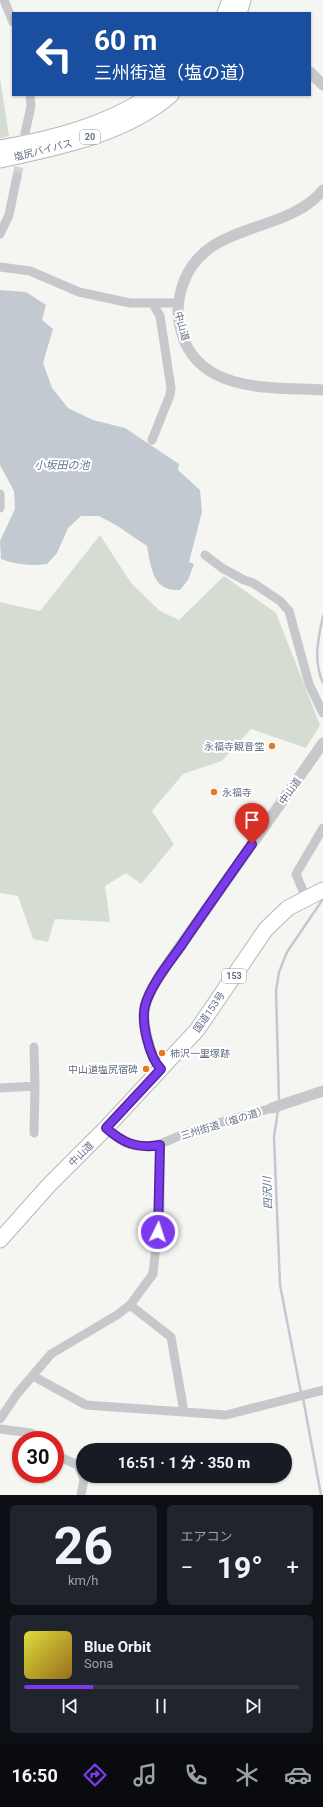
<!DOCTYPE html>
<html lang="ja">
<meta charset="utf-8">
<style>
:root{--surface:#171b24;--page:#20242c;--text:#f1f3f6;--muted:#9ea1a6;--line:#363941;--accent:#7c3aed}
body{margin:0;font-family:Roboto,"Noto Sans JP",sans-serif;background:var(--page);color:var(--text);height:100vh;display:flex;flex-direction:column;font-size:15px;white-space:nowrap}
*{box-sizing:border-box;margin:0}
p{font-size:13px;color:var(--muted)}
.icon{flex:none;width:22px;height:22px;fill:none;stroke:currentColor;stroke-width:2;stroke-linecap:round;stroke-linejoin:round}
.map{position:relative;height:1495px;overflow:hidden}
.panel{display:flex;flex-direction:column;gap:10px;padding:10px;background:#0d0f14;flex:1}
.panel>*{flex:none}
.banner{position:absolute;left:12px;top:12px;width:299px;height:84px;border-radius:0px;box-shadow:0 1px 3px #0004;background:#1a4fa0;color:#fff;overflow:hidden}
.speed{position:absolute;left:12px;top:1431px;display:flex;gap:8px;font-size:20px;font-weight:700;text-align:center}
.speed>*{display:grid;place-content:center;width:52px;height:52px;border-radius:50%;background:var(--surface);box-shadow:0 1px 3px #0004;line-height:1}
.speed .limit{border:6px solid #d22;background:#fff;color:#111}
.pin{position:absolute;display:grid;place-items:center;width:34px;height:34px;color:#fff;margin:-41px -17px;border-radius:50% 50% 50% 0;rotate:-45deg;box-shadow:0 0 4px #0007}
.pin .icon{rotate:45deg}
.me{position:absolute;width:44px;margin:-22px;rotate:4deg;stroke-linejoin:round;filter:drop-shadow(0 0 3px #0008)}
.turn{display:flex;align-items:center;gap:14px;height:84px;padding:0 16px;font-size:18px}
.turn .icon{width:52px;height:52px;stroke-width:2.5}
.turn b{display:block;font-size:28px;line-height:34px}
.big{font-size:30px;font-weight:700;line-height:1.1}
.panel .card{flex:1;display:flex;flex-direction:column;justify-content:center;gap:6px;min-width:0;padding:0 14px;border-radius:6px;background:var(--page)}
.panel .dial{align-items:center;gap:0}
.dial b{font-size:52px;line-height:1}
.song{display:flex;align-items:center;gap:12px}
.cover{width:48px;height:48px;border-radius:6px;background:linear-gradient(135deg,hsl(60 70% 55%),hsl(40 70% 35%))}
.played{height:4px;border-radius:2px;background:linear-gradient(90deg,var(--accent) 25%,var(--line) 25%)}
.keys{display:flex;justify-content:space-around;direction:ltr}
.heat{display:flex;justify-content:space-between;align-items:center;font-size:22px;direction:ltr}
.panel .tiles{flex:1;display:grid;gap:10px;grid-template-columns:1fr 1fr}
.card:last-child{grid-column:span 2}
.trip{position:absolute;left:76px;top:1443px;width:216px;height:40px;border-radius:20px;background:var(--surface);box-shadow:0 1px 3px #0004;font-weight:700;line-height:40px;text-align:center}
.tabs{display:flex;height:64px;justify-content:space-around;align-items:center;background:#090b0e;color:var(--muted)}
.tabs .icon{width:28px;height:28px}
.tabs .current{color:var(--accent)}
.tabs b{font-size:18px;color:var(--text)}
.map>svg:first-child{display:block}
.green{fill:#d5ddd3}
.water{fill:#c2c9d0}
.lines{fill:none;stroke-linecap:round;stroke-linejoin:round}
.stream{stroke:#c2c9d0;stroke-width:2.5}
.minor-tunnel{stroke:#d1d4d6;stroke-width:9;stroke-dasharray:9 4.5;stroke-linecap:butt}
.trunk-casing{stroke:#b6b8bc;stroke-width:17}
.minor{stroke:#c6c8cc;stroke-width:9}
.tertiary{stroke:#c6c8cc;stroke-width:11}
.trunk{stroke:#fff;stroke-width:15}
.route-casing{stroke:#51269a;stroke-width:10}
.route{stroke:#7c3aed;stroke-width:7}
.poi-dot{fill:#e57823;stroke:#fff;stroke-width:1.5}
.labels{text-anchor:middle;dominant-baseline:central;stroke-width:4;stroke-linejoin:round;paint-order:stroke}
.shield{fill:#fff;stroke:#929aa9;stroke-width:1}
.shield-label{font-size:9px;font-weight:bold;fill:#646f84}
.street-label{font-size:10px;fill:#646f84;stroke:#fff}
.poi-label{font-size:10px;fill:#646f84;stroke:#fff;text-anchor:end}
.water-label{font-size:11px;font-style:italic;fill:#657787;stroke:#fff}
</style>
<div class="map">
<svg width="323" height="1495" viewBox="0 0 323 1495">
<rect width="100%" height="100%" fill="#f5f6f2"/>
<path class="green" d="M0 78 9 136 0 138Z
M100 535 131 583 160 611 179 620 224 576 276 613 320 725 306 748 251 729 222 761 183 774 152 811 174 844 141 884 126 873 105 886 110 922 55 919 48 942 33 939 18 896 0 893V602L40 611Z"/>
<path class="water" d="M0 290 26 292 46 305 42 320 53 329 43 363 52 388 68 408 93 420 125 428 179 464 178 470 200 490 202 512 189 562 194 564 188 580 180 590C153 592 151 568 147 546L116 525 99 516H81L68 528 57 553 47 564C31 566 17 565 1 559L0 541 15 509 14 491 0 465Z"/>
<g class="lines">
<path class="stream" d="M323 616C318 639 313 661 323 683
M279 1101 276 991 279 972 287 952 323 899
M278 1110 274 1137 280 1285 301 1393
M303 1398 321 1495"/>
<path class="minor-tunnel" d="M17 176 22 152"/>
<defs>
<path id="trunk" d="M225 13 230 0
M239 13 243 0
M0 148C52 139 107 125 151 95
M0 160C59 147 124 135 171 95
M0 1240 49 1185 106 1128 197 1030 266 929 288 908 323 890"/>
</defs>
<use href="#trunk" class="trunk-casing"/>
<path class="minor" d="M4 0 13 22
M25 133 31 106 30 95
M0 234 9 215 17 176
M0 267 30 271 79 292 130 303H177
M152 440 170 395 171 388 160 316 153 304
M0 494V508
M205 555 222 568 244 580 253 583 280 601 289 611 309 684 323 713
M306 898 296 874 323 828
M0 1088 35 1086
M106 1128C115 1137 125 1145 137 1146 158 1149 171 1138 189 1132 216 1123 244 1116 272 1108
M34 1133 35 1086 34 1047
M130 1305 171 1337 184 1412
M33 1376 86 1405 226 1415 323 1390
M0 1419 17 1394 51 1354 117 1315 130 1305 153 1274 160 1208V1145
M0 1429 31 1433 39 1437 40 1440
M55 1455 78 1465 84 1479 81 1495"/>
<path class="tertiary" d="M310 72 323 85
M323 190C284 237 203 219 182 287 176 307 177 320 184 340 206 394 276 387 323 390
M161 1069C150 1057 141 1023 145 1006 150 984 182 944 196 924 238 864 281 803 323 743
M272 1108 323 1091"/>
<use href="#trunk" class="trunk"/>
</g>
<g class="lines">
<defs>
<path id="route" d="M158 1232 160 1145C137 1149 123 1143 106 1128L161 1069C149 1057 141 1022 145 1006 150 986 169 963 181 946 204 912 228 878 252 844"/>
</defs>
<use href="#route" class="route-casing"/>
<use href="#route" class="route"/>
</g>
<g class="poi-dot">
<circle cx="272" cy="746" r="4"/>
<circle cx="214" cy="792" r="4"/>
<circle cx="162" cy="1053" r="4"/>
<circle cx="146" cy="1069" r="4"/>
</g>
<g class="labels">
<g class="shield">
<rect x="80" y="130" width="20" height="14" rx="3"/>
<rect x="222" y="969" width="24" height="14" rx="3"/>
</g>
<g class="shield-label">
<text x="90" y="137">20</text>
<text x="234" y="976">153</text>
</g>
<g class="street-label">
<text transform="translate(43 150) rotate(-14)">塩尻バイパス</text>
<text transform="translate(182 326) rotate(75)">中山道</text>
<text transform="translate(290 791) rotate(-55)">中山道</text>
<text transform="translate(209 1012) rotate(-55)">国道153号</text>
<text transform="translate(224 1123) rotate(-17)">三州街道（塩の道）</text>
<text transform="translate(81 1154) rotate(-45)">中山道</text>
</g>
<g class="poi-label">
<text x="264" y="746">永福寺観音堂</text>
<text x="222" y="792" text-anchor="start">永福寺</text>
<text x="170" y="1053" text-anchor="start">柿沢一里塚跡</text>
<text x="138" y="1069">中山道塩尻宿碑</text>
</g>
<g class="water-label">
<text x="62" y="465">小坂田の池</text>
<text transform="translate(268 1193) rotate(-92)">四沢川</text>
</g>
</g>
</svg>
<div class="speed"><div class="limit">30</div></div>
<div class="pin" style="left:252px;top:844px;background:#d93025"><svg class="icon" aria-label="arrive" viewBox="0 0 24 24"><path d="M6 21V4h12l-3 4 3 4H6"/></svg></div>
<svg class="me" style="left:158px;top:1232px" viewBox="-20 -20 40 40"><circle r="17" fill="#7c3aed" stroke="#fff" stroke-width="3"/><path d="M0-11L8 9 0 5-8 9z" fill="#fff"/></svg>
<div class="trip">16:51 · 1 分 · 350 m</div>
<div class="banner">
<div class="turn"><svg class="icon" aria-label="left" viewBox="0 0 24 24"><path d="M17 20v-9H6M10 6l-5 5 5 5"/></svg><div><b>60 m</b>三州街道（塩の道）</div></div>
</div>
</div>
<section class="panel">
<div class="tiles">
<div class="card dial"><b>26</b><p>km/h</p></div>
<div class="card"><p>エアコン</p>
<div class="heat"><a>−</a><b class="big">19°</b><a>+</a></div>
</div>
<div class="card">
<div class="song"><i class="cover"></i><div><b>Blue Orbit</b><p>Sona</p></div></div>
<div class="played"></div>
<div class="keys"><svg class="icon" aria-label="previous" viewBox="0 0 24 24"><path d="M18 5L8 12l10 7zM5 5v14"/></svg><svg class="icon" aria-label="pause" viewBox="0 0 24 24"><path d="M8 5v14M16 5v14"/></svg><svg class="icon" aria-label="next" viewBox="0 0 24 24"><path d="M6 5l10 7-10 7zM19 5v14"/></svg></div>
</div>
</div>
</section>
<nav class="tabs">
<b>16:50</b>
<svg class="icon current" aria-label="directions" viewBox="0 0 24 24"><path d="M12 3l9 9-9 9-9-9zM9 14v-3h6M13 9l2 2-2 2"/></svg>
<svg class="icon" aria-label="music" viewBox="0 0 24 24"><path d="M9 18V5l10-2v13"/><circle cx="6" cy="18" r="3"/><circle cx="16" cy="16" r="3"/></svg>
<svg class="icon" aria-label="phone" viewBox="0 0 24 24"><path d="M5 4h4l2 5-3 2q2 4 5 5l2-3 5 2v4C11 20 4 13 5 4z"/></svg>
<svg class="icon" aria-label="climate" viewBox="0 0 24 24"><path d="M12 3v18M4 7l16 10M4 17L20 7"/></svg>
<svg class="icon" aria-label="car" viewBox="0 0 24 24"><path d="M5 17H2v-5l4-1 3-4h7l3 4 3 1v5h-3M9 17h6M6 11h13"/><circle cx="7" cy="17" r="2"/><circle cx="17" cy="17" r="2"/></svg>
</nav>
